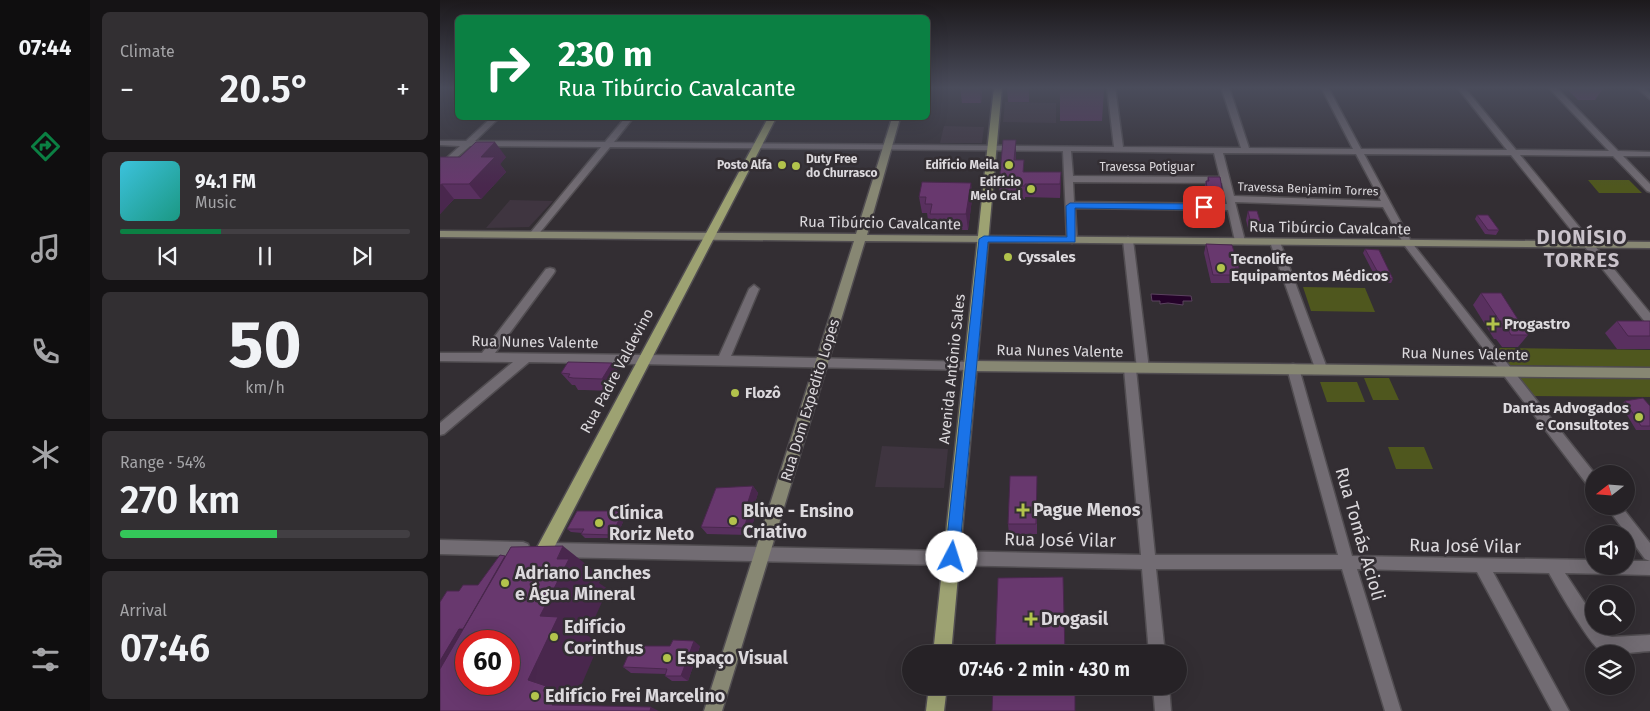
<!DOCTYPE html>
<meta charset="utf-8">
<style>
:root{--surface:#262226;--page:#322f32;--text:#f1f3f6;--muted:#a4a4a7;--line:#423f43;--accent:#0b8043}
body{margin:0;font-family:"Fira Sans",sans-serif;background:var(--page);color:var(--text);height:100vh;display:flex;flex-direction:column;font-size:19px;white-space:nowrap}
*{box-sizing:border-box;margin:0}
p{font-size:16px;color:var(--muted)}
.icon{flex:none;width:28px;height:28px;fill:none;stroke:currentColor;stroke-width:2;stroke-linecap:round;stroke-linejoin:round}
.map{position:relative;flex:1;overflow:hidden}
.side{display:flex;flex-direction:column;gap:12px;padding:12px;background:#151315;width:350px}
.side>*{flex:none}
.hud{position:absolute;left:15px;top:15px;width:475px;height:105px;border-radius:8px;box-shadow:0 5px 20px #0002,0 0 0 1px var(--line);background:#0b8043;color:#fff;overflow:hidden}
.needle{width:32px;rotate:253deg}
.controls{position:absolute;left:1145px;top:465px;display:grid;gap:10px}
.controls a{display:grid;place-items:center;width:50px;height:50px;border-radius:50%;background:var(--surface);box-shadow:0 5px 20px #0002,0 0 0 1px var(--line);font-size:25px}
.speed{position:absolute;left:15px;top:630px;display:flex;gap:10px;font-size:25px;font-weight:700;text-align:center}
.speed>*{display:grid;place-content:center;width:65px;height:65px;border-radius:50%;background:var(--surface);box-shadow:0 5px 20px #0002,0 0 0 1px var(--line);line-height:1}
.speed .limit{border:8px solid #d22;background:#fff;color:#111}
.pin{position:absolute;display:grid;place-items:center;width:42px;height:42px;color:#fff;margin:-21px;border-radius:10px;box-shadow:0 2px 8px #0006}
.me{position:absolute;width:55px;margin:-28px;rotate:5deg;stroke-linejoin:round;filter:drop-shadow(0 0 4px #0008)}
.turn{display:flex;align-items:center;gap:18px;height:105px;padding:0 20px;font-size:22px}
.turn .icon{width:65px;height:65px;stroke-width:2.5}
.turn b{display:block;font-size:35px;line-height:42px}
.big{font-size:38px;font-weight:600;line-height:1.1}
.side .tile{flex:1;display:flex;flex-direction:column;justify-content:center;gap:8px;min-width:0;padding:0 18px;border-radius:8px;background:var(--page)}
.side .dial{align-items:center;gap:0}
.dial b{font-size:65px;line-height:1}
.song{display:flex;align-items:center;gap:15px}
.cover{width:60px;height:60px;border-radius:8px;background:linear-gradient(135deg,hsl(190 70% 55%),hsl(170 70% 35%))}
.played{height:5px;border-radius:2px;background:linear-gradient(90deg,var(--accent) 35%,var(--line) 35%)}
.keys{display:flex;justify-content:space-around;direction:ltr}
.heat{display:flex;justify-content:space-between;align-items:center;font-size:28px;direction:ltr}
.charge{height:8px;border-radius:4px;background:linear-gradient(90deg,#34c759 54%,var(--line) 0)}
.trip{position:absolute;left:462px;top:645px;width:285px;height:50px;border-radius:25px;background:var(--surface);box-shadow:0 5px 20px #0002,0 0 0 1px var(--line);font-weight:600;line-height:50px;text-align:center}
main{display:flex;flex:1;min-height:0}
.dock{display:flex;flex-direction:column;width:90px;justify-content:space-around;align-items:center;background:#0f0e0f;color:var(--muted)}
.dock .icon{width:35px;height:35px}
.dock .on{color:var(--accent)}
.dock b{font-size:22px;color:var(--text)}
.map>svg:first-child{display:block}
.built{fill:#3f3540}
.green{fill:#4f571e}
.water{fill:#240229;stroke:#5b425f}
.lines{fill:none;stroke-linecap:round;stroke-linejoin:round}
.street-casing{stroke:#514d51;stroke-width:3}
.secondary-casing{stroke:#514d51;stroke-width:3}
.primary-casing{stroke:#514d51;stroke-width:3}
.street{fill:#726c73;fill-rule:evenodd}
.secondary{fill:#878773;fill-rule:evenodd}
.primary{fill:#9da272;fill-rule:evenodd}
.wall{fill:#59305f}
.shaded-wall{fill:#49274d}
.building{fill:#68386e;stroke:#49274d;fill-rule:evenodd}
.route{fill:#1a73e8;stroke:#114b97}
.poi-dot{fill:#b2c34c;stroke:#332e33;stroke-width:2}
.labels{text-anchor:middle;dominant-baseline:central;stroke-width:5;stroke-linejoin:round;paint-order:stroke}
.far-poi-label{font-size:12px;font-weight:bold;fill:#dcd9dd;stroke:#332e33;text-anchor:end}
.far-street-label{font-size:12px;fill:#dcd9dd;stroke:#332e33}
.street-label{font-size:15px;fill:#dcd9dd;stroke:#332e33}
.poi-label{font-size:15px;font-weight:bold;fill:#dcd9dd;stroke:#332e33;text-anchor:start}
.near-poi-label{font-size:18px;font-weight:bold;fill:#dcd9dd;stroke:#332e33;text-anchor:start}
.near-street-label{font-size:18px;fill:#dcd9dd;stroke:#332e33}
.district-label{font-size:20px;font-weight:bold;letter-spacing:1px;fill:#cac3cb;stroke:#332e33}
</style>
<main>
<nav class="dock">
<b>07:44</b>
<svg class="icon on" aria-label="directions" viewBox="0 0 24 24"><path d="M12 3l9 9-9 9-9-9zM9 14v-3h6M13 9l2 2-2 2"/></svg>
<svg class="icon" aria-label="music" viewBox="0 0 24 24"><path d="M9 18V5l10-2v13"/><circle cx="6" cy="18" r="3"/><circle cx="16" cy="16" r="3"/></svg>
<svg class="icon" aria-label="phone" viewBox="0 0 24 24"><path d="M5 4h4l2 5-3 2q2 4 5 5l2-3 5 2v4C11 20 4 13 5 4z"/></svg>
<svg class="icon" aria-label="climate" viewBox="0 0 24 24"><path d="M12 3v18M4 7l16 10M4 17L20 7"/></svg>
<svg class="icon" aria-label="car" viewBox="0 0 24 24"><path d="M5 17H2v-5l4-1 3-4h7l3 4 3 1v5h-3M9 17h6M6 11h13"/><circle cx="7" cy="17" r="2"/><circle cx="17" cy="17" r="2"/></svg>
<svg class="icon" aria-label="filters" viewBox="0 0 24 24"><path d="M4 7h16M4 17h16"/><circle cx="9" cy="7" r="2"/><circle cx="15" cy="17" r="2"/></svg>
</nav>
<section class="side">
<div class="tile"><p>Climate</p>
<div class="heat"><a>−</a><b class="big">20.5°</b><a>+</a></div>
</div>
<div class="tile">
<div class="song"><i class="cover"></i><div><b>94.1 FM</b><p>Music</p></div></div>
<div class="played"></div>
<div class="keys"><svg class="icon" aria-label="previous" viewBox="0 0 24 24"><path d="M18 5L8 12l10 7zM5 5v14"/></svg><svg class="icon" aria-label="pause" viewBox="0 0 24 24"><path d="M8 5v14M16 5v14"/></svg><svg class="icon" aria-label="next" viewBox="0 0 24 24"><path d="M6 5l10 7-10 7zM19 5v14"/></svg></div>
</div>
<div class="tile dial"><b>50</b><p>km/h</p></div>
<div class="tile"><p>Range · 54%</p><b class="big">270 km</b><div class="charge"></div></div>
<div class="tile"><p>Arrival</p><b class="big">07:46</b></div>
</section>
<div class="map">
<svg width="1210" height="711" viewBox="0 0 1210 711">
<rect width="100%" height="100%" fill="#332e33"/>
<path class="built" d="M565 102 616 103V123L563 122Z
M504 126 544 127 542 143H500Z
M70 200H71L113 201 89 227 46 228Z
M442 446 508 449 504 488 435 487Z"/>
<path class="green" d="M1148 180H1189L1202 193H1159Z
M863 287 925 288 935 312 871 311Z
M1058 348 1210 350V367L1068 365Z
M924 378H949L959 400H933Z
M1076 378 1210 379V397L1091 396Z
M880 382H917L925 402H887Z
M948 447H984L993 469H956Z"/>
<path class="water" d="M711 294 751 296 752 301H743V305L728 303 720 304V301H712Z"/>
<g class="lines">
<defs>
<path id="street" d="M667 87H675L683 147 801 148 781 87H789L809 148 913 149 881 87H888L921 149 1067 150 1017 87H1024L1076 150 1169 151 1108 87H1116L1178 151 1210 152V156H1183L1210 184V192L1207 191 1173 156 1080 155 1210 313V324L1206 323 1071 155 924 154 972 243 1155 474 1154 489 1149 487 965 246 943 207 795 202 805 241 800 244 795 241 788 210 635 208 637 240 632 243 627 240 623 151 170 147 97 236 94 237 89 234 91 232 161 147 30 146 0 172V164L20 146 0 145V141H26L51 118H59L35 141 165 142 185 118H193L174 142 674 147ZM631 151 774 153 780 177 633 176ZM783 153 916 154 941 201 794 196ZM633 182 782 183 787 204 634 202Z
M1196 87H1204L1210 93V99Z
M688 237 693 240 709 369 707 372H699L697 369 683 240Z
M835 239 840 242 887 368 885 371H877L875 368 830 242Z
M110 268 114 269 115 271 114 273 55 353 279 356 309 289 314 285 319 289 291 356 531 362 535 363 537 366 535 369 531 370 89 362 4 434 0 435V423L73 362 0 361V353H42L106 269Z
M853 364 857 365 859 368 912 556 1154 560V566H1186V561H1210V575L1125 573 1154 617V626H1161L1168 636 1172 637 1210 635V651C1195 652 1175 656 1160 650 1150 645 1116 586 1109 573L1053 572 1129 711H1112L1037 572 917 569 961 711H945L902 569H716L725 654H709L702 569 114 557 109 555 107 550 109 545 114 543 701 555 684 369 686 366H694L696 369 715 555H898L847 368 849 365Z
M1166 506H1181L1210 543V561L1205 559Z
M0 540 83 542 88 544 90 549 88 554 83 556 0 554Z
M713 686H729L731 711H715Z"/>
<path id="secondary" d="M452 118H460L427 235 1210 242V248L425 241 282 711H264L414 241 0 237V231L416 234Z
M531 361 1210 368V378L531 371 527 369 525 366 527 363Z"/>
<path id="primary" d="M554 87H562L511 654H493Z
M328 118H336L105 565 99 568 93 565 91 560 93 555Z
M489 686H507L504 711H486Z"/>
</defs>
<use href="#street" class="street-casing"/>
<use href="#secondary" class="secondary-casing"/>
<use href="#primary" class="primary-casing"/>
<use href="#street" class="street"/>
<use href="#secondary" class="secondary"/>
<use href="#primary" class="primary"/>
</g>
<path class="wall" d="M520 87H541L542 94 541 103H522Z
M567 87H589V102H568Z
M620 87 664 89 662 121H620Z
M1131 87H1164L1155 100H1138L1129 91Z
M576 153V160L584 172H621L620 198 585 197V199H560L559 185Z
M0 157H66L60 164 66 172 41 199H14L0 214Z
M768 177 783 194 781 202H766L764 189 766 181H767Z
M531 183 532 199 528 230H493L491 220H488L487 213H482L479 197Z
M808 211 821 224 818 233 809 232 806 220Z
M1037 215 1059 230 1056 235 1045 234 1035 219Z
M766 244 799 268 795 283H771L764 253Z
M925 249 953 279 951 283 938 282 923 253Z
M1041 293 1088 335 1078 347H1062L1056 339H1054L1033 305Z
M1177 321H1210V349H1177L1165 333Z
M172 363 181 375 172 391 144 390H138L135 385H132L121 373Z
M1185 401 1210 406V430H1196L1181 405Z
M597 476V534H569L568 524Z
M313 486 318 493 314 506 317 510 309 535 267 534 261 527Z
M183 511 186 515 176 538H145L141 534 142 533 131 532 127 529Z
M260 646 248 681H232L225 676 226 674 191 673 183 667Z"/>
<path class="shaded-wall" d="M539 87H541L542 94 541 103Z
M576 140V153L575 173 574 160Z
M55 142 66 157 60 164 66 172 41 199 29 184 41 157Z
M621 172V185L620 198V184Z
M531 183 532 199 528 230 526 214Z
M2 184 14 199 0 214V185Z
M172 363 181 375 172 391 162 379Z
M313 486 318 493 314 506 317 510 309 535 304 528 308 502Z
M183 511 186 515 176 538 172 535Z
M123 546 162 577 159 583 168 589 147 635 159 644 135 700 151 708 112 705 103 691 88 680 100 616 117 559Z
M19 629 32 635 0 695V661Z
M254 641 260 646 248 681 241 676Z
M211 707 219 711H210Z"/>
<path class="building" d="M620 87H664V89H620Z
M563 140H576L574 160H584L583 172H621L620 184H585V186L559 185Z
M36 142H55L41 157H55L29 184H2L0 185V157H20Z
M768 177H780L783 194H768L766 181H769Z
M482 182 531 183 526 214H490L492 204H485L486 197H479Z
M808 211H817L821 224H811Z
M1037 215H1048L1059 230H1048Z
M766 244 792 245 799 268H795L797 275H773Z
M925 249 939 250 953 279 941 278Z
M1041 293H1061L1088 335H1071L1066 326H1063Z
M1177 321H1210V336H1188Z
M128 362 172 363 162 379 133 378 128 377 130 374 121 373Z
M1203 398 1210 406V426H1201L1185 401Z
M570 476H597L596 524H568Z
M313 486 308 502 312 503 304 528 261 527 276 488Z
M137 511H183L172 535 141 534 144 529H127Z
M123 546 117 559H129L100 616 118 617 88 680 106 686 103 691 119 693 112 705 211 707 210 711H0V669L71 547ZM26 641H69V684H26Z
M60 555 65 556 23 629H19L0 661V602L7 591H19L23 585H38Z
M623 577 625 654H555L558 578Z
M233 640 254 641 241 676H225L227 669 183 667 192 646H230Z
M553 686H635V711H552Z"/>
<linearGradient id="sky" x2="0" y2="1"><stop stop-color="#1c191c"/><stop offset="0.47" stop-color="#4a4c5b"/><stop offset="1" stop-color="#4a4c5b" stop-opacity="0"/></linearGradient>
<rect width="1210" height="187" fill="url(#sky)"/>
<path class="route" d="M630 203 764 204 769 207 764 210 635 208V242H548L519 557 517 561 512 563 507 561 505 557 539 239 544 236 627 237 626 206Z"/>
<g class="poi-dot">
<circle cx="342" cy="165" r="5"/>
<circle cx="569" cy="165" r="5"/>
<circle cx="356" cy="166" r="5"/>
<circle cx="591" cy="189" r="5"/>
<circle cx="568" cy="257" r="5"/>
<circle cx="781" cy="268" r="5"/>
<path d="M1050.5 316.5h5v5h5v5h-5v5h-5v-5h-5v-5h5z"/>
<circle cx="295" cy="393" r="5"/>
<circle cx="1199" cy="417" r="5"/>
<path d="M580.5 502.5h5v5h5v5h-5v5h-5v-5h-5v-5h5z"/>
<circle cx="293" cy="521" r="5"/>
<circle cx="159" cy="523" r="5"/>
<circle cx="65" cy="583" r="5"/>
<path d="M588.5 611.5h5v5h5v5h-5v5h-5v-5h-5v-5h5z"/>
<circle cx="114" cy="637" r="5"/>
<circle cx="227" cy="658" r="5"/>
<circle cx="95" cy="696" r="5"/>
</g>
<g class="labels">
<g class="far-poi-label">
<text x="366" y="159" text-anchor="start">Duty Free<tspan x="366" dy="14">do Churrasco</tspan></text>
<text x="332" y="165">Posto Alfa</text>
<text x="559" y="165">Edifício Meila</text>
<text x="581" y="182">Edifício<tspan x="581" dy="14">Melo Cral</tspan></text>
</g>
<g class="far-street-label">
<text x="707" y="167">Travessa Potiguar</text>
<text transform="translate(868 189) rotate(2)">Travessa Benjamim Torres</text>
</g>
<g class="street-label">
<text transform="translate(440 223) rotate(1)">Rua Tibúrcio Cavalcante</text>
<text transform="translate(890 228) rotate(1)">Rua Tibúrcio Cavalcante</text>
<text transform="translate(95 342) rotate(1)">Rua Nunes Valente</text>
<text transform="translate(620 351) rotate(1)">Rua Nunes Valente</text>
<text transform="translate(1025 354) rotate(1)">Rua Nunes Valente</text>
<text transform="translate(512 369) rotate(-84)">Avenida Antônio Sales</text>
<text transform="translate(177 371) rotate(-62)">Rua Padre Valdevino</text>
<text transform="translate(370 400) rotate(-73)">Rua Dom Expedito Lopes</text>
</g>
<g class="poi-label">
<text x="578" y="257">Cyssales</text>
<text x="791" y="259">Tecnolife<tspan x="791" dy="17">Equipamentos Médicos</tspan></text>
<text x="1064" y="324">Progastro</text>
<text x="305" y="393">Flozô</text>
<text x="1189" y="408" text-anchor="end">Dantas Advogados<tspan x="1189" dy="17">e Consultotes</tspan></text>
</g>
<g class="near-poi-label">
<text x="593" y="510">Pague Menos</text>
<text x="303" y="511">Blive - Ensino<tspan x="303" dy="21">Criativo</tspan></text>
<text x="169" y="513">Clínica<tspan x="169" dy="21">Roriz Neto</tspan></text>
<text x="75" y="573">Adriano Lanches<tspan x="75" dy="21">e Água Mineral</tspan></text>
<text x="601" y="619">Drogasil</text>
<text x="124" y="627">Edifício<tspan x="124" dy="21">Corinthus</tspan></text>
<text x="237" y="658">Espaço Visual</text>
<text x="105" y="696">Edifício Frei Marcelino</text>
</g>
<g class="near-street-label">
<text transform="translate(920 534) rotate(74)">Rua Tomás Acioli</text>
<text transform="translate(620 540) rotate(1)">Rua José Vilar</text>
<text transform="translate(1025 546) rotate(1)">Rua José Vilar</text>
</g>
<g class="district-label">
<text x="1142" y="237">DIONÍSIO<tspan x="1142" dy="23">TORRES</tspan></text>
</g>
</g>
</svg>
<div class="controls">
<a><svg class="needle" viewBox="-14 -14 28 28"><path d="M0-13l5 13h-10z" fill="#e53935"/><path d="M0 13l5-13h-10z" fill="#a4a4a7"/></svg></a>
<a><svg class="icon" aria-label="sound" viewBox="0 0 24 24"><path d="M4 9h4l5-4v14l-5-4H4zM17 9q2 3 0 6"/></svg></a>
<a><svg class="icon" aria-label="search" viewBox="0 0 24 24"><circle cx="10" cy="10" r="6"/><path d="M15 15l6 6"/></svg></a>
<a><svg class="icon" aria-label="layers" viewBox="0 0 24 24"><path d="M12 4l9 5-9 5-9-5zM3 14l9 5 9-5"/></svg></a>
</div>
<div class="speed"><div class="limit">60</div></div>
<div class="pin" style="left:764px;top:207px;background:#d93025"><svg class="icon" aria-label="arrive" viewBox="0 0 24 24"><path d="M6 21V4h12l-3 4 3 4H6"/></svg></div>
<svg class="me" style="left:512px;top:557px" viewBox="-20 -20 40 40"><circle r="19" fill="#fff"/><path d="M0-13L10 11 0 6-10 11z" fill="#1a73e8"/></svg>
<div class="trip">07:46 · 2 min · 430 m</div>
<div class="hud">
<div class="turn"><svg class="icon" aria-label="right" viewBox="0 0 24 24"><path d="M7 20v-9h11M14 6l5 5-5 5"/></svg><div><b>230 m</b>Rua Tibúrcio Cavalcante</div></div>
</div>
</div>
</main>
